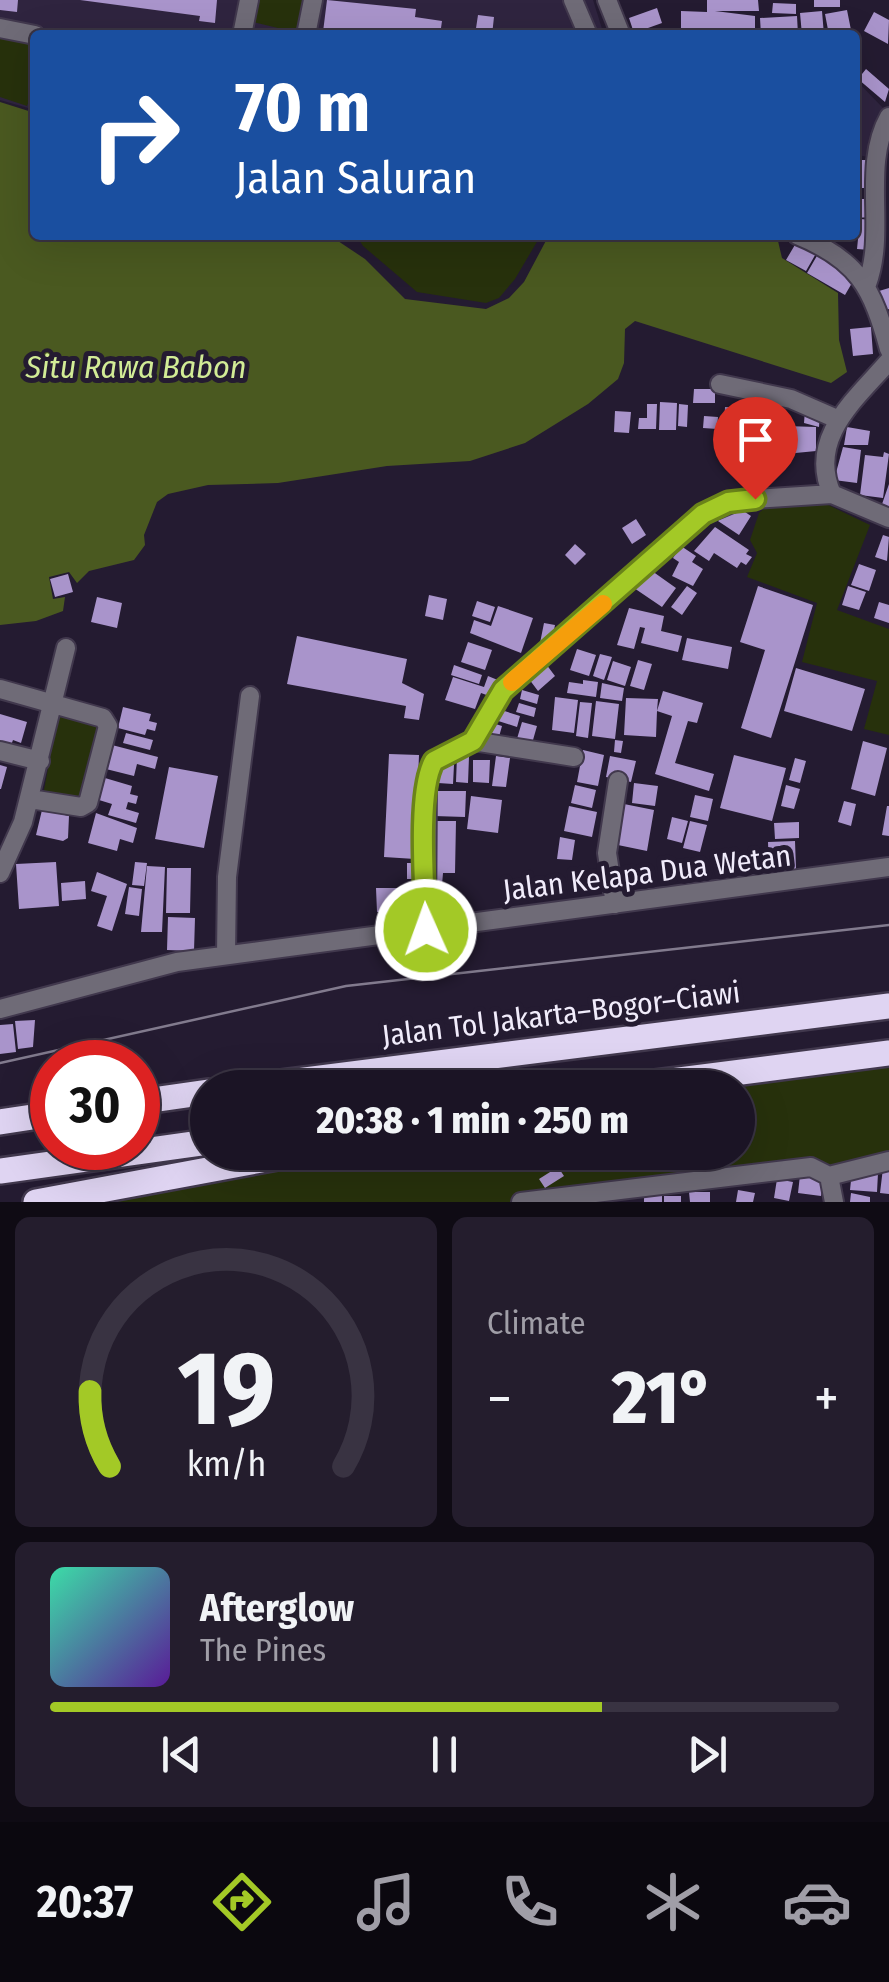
<!DOCTYPE html>
<meta charset="utf-8">
<style>
:root{--surface:#1b1425;--page:#241d2d;--text:#f1f3f6;--muted:#a09ea7;--line:#393342;--accent:#a3c926}
body{margin:0;font-family:"Fira Sans Condensed",sans-serif;background:var(--page);color:var(--text);height:100vh;display:flex;flex-direction:column;font-size:38px;white-space:nowrap}
*{box-sizing:border-box;margin:0}
p{font-size:32px;color:var(--muted)}
.icon{flex:none;width:55px;height:55px;fill:none;stroke:currentColor;stroke-width:2;stroke-linecap:round;stroke-linejoin:round}
.map{position:relative;height:1202px;overflow:hidden}
.sheet{display:flex;flex-direction:column;gap:15px;padding:15px;background:#0f0b14;flex:1}
.sheet>*{flex:none}
.banner{position:absolute;left:30px;top:30px;width:830px;height:210px;border-radius:10px;box-shadow:0 10px 40px #0002,0 0 0 2px var(--line);background:#1a4fa0;color:#fff;overflow:hidden}
.speed{position:absolute;left:30px;top:1040px;display:flex;gap:20px;font-size:50px;font-weight:700;text-align:center}
.speed>*{display:grid;place-content:center;width:130px;height:130px;border-radius:50%;background:var(--surface);box-shadow:0 10px 40px #0002,0 0 0 2px var(--line);line-height:1}
.speed .limit{border:15px solid #d22;background:#fff;color:#111}
.pin{position:absolute;display:grid;place-items:center;width:85px;height:85px;color:#fff;margin:-102px -42px;border-radius:50% 50% 50% 0;rotate:-45deg;box-shadow:0 0 10px #0007}
.pin .icon{rotate:45deg}
.me{position:absolute;width:110px;margin:-55px;rotate:358deg;stroke-linejoin:round;filter:drop-shadow(0 0 8px #0008)}
.turn{display:flex;align-items:center;gap:35px;height:210px;padding:0 40px;font-size:45px}
.turn .icon{width:130px;height:130px;stroke-width:2.5}
.turn b{display:block;font-size:70px;line-height:85px}
.big{font-size:75px;font-weight:800;line-height:1.1}
.sheet .card{flex:1;display:flex;flex-direction:column;justify-content:center;gap:15px;min-width:0;padding:0 35px;border-radius:15px;background:var(--page)}
.sheet .dial{align-items:center;gap:0}
.dial svg{height:260px;overflow:visible;fill:none;stroke:var(--line);stroke-width:7;stroke-linecap:round;text-anchor:middle}
.dial text{fill:var(--text);stroke:none}
.song{display:flex;align-items:center;gap:30px}
.cover{width:120px;height:120px;border-radius:15px;background:linear-gradient(135deg,hsl(160 70% 55%),hsl(270 70% 35%))}
.played{height:10px;border-radius:5px;background:linear-gradient(90deg,var(--accent) 70%,var(--line) 70%)}
.keys{display:flex;justify-content:space-around;direction:ltr}
.heat{display:flex;justify-content:space-between;align-items:center;font-size:55px;direction:ltr}
.sheet .tiles{flex:1;display:grid;gap:15px;grid-template-columns:1fr 1fr}
.card:last-child{grid-column:span 2}
.trip{position:absolute;left:190px;top:1070px;width:565px;height:100px;border-radius:50px;background:var(--surface);box-shadow:0 10px 40px #0002,0 0 0 2px var(--line);font-weight:800;line-height:100px;text-align:center}
.tabs{display:flex;height:160px;justify-content:space-around;align-items:center;background:#0b080f;color:var(--muted)}
.tabs .icon{width:70px;height:70px}
.tabs .selected{color:var(--accent)}
.tabs b{font-size:45px;color:var(--text)}
.map>svg:first-child{display:block}
.built{fill:#2f243f}
.green{fill:#27310c}
.water{fill:#4a5920}
.building{fill:#a994cb}
.lines{fill:none;stroke-linecap:round;stroke-linejoin:round}
.minor-casing{stroke:#41384d;stroke-width:22}
.highway-casing{stroke:#41384d;stroke-width:30}
.minor{stroke:#6f6b77;stroke-width:18}
.highway{stroke:#dfd4f2;stroke-width:25}
.tram{stroke:#827b8e;stroke-width:2.5}
.route-casing{stroke:#6a8319;stroke-width:25}
.route{stroke:#a3c926;stroke-width:18}
.slow{stroke:#f59e0b;stroke-width:18}
.labels{text-anchor:middle;dominant-baseline:central;stroke-width:10;stroke-linejoin:round;paint-order:stroke}
.street-label{font-size:30px;fill:#f1ecfb;stroke:#241b31}
.water-label{font-size:32px;font-style:italic;fill:#d2ec96;stroke:#241b31}
</style>
<div class="map">
<svg width="889" height="1202" viewBox="0 0 889 1202">
<rect width="100%" height="100%" fill="#241b31"/>
<path class="built" d="M0 0H593L604 35H35V110L0 100Z
M855 79 883 108 867 157 855 154Z"/>
<path class="green" d="M257 0H307L299 33 253 22Z
M0 33 35 40V84L27 106 0 97Z
M356 235H541L515 279 499 298 486 303 417 292 363 246Z
M808 501 824 503 870 525 837 610 889 629V735L864 729 877 681 802 662 817 603 747 577 757 553 750 540 759 513 769 504Z
M58 716 98 724 83 802 43 795Z
M889 1053V1161L826 1172 522 1202H28L302 1153 738 1152V1088L616 1087Z"/>
<path class="water" d="M0 102 35 113V235H329L365 259 405 299 486 309 509 298 524 282 549 235H759L778 241 782 258 838 293 839 340 847 372 831 383 635 321 625 329 624 363 618 379 588 404 525 443 470 461 387 466 278 483 208 485 168 494 157 502 144 535 145 545 134 560 89 571 77 583 69 572 49 577 53 599 65 597 63 611 36 621 0 625Z"/>
<path class="building" d="M0 0H18L17 12 0 10Z
M80 0H217L215 23 199 21 200 16Z
M327 0 416 9 415 17 442 21 440 35 323 32Z
M707 0H758L759 11H715L755 16V35H681V11L707 12Z
M814 0H840V7H814Z
M773 3 796 4V14L772 13Z
M657 8 662 23 634 33 629 18Z
M847 10 852 35H829L825 14Z
M822 11 824 35H802L800 13Z
M874 12 889 20 888 44 864 31Z
M478 15 494 17 492 35H475Z
M797 16 798 35H761L760 18Z
M866 69 889 89 885 102 858 79Z
M855 160H866V188H855Z
M855 199H870L871 217 855 218Z
M860 219 873 220 870 250 857 249Z
M799 238 818 250 806 271 786 260Z
M818 254 856 276 845 295 807 273Z
M889 288V309L883 311 879 291Z
M871 327 873 354 853 356 850 329Z
M694 389H715V403H693Z
M660 402 677 403 676 430H659Z
M647 404H657L656 429H638L639 418H647Z
M679 404 688 405 687 427 678 426Z
M725 407 767 409V431L724 427Z
M805 410 820 413 819 427 804 423Z
M615 411 631 412 629 433 614 432Z
M704 416 718 417 717 429 703 428Z
M786 426 816 427V451L765 456 766 436 787 434Z
M847 427 870 431 868 445H844Z
M843 447 861 450 857 483 834 480Z
M884 452 889 454 883 498 860 495 865 455 883 457Z
M889 484V510L881 507Z
M730 502 751 516 739 535 718 521Z
M636 519 646 535 632 544 622 528Z
M715 527 749 550 746 554 752 557 746 565 741 562 737 568 714 553 709 561 694 551Z
M883 535 889 537 887 561 875 557Z
M575 544 586 554 575 565 565 555Z
M681 546 696 556 692 562 703 569 693 586 672 576 679 562 673 558Z
M859 564 876 570 869 591 851 585Z
M652 571 676 588 662 607 634 588 643 575 647 578Z
M68 574 73 592 55 597 50 579Z
M687 586 697 593 682 615 671 607Z
M758 586 813 605 771 738 741 728 765 650 740 642Z
M848 586 866 592 859 610 842 605Z
M429 595 447 599 443 620 425 616Z
M97 597 122 603 117 628 91 622Z
M477 601 495 607 490 622 472 616Z
M879 602 889 605V623L874 618Z
M498 606 533 618 521 653 470 633 474 620 491 626Z
M629 608 664 616 661 631 682 636 678 652 641 643 645 628 640 627 634 649 617 645Z
M544 623 555 625 551 645 540 643Z
M297 636 407 659 402 683 424 694 419 720 404 718 406 706 287 684Z
M687 638 732 647 728 669 682 660Z
M468 642 492 650 485 670 461 662Z
M577 649 596 655 589 676 570 670Z
M600 654 612 657 604 680 593 676Z
M638 660 652 664 644 690 630 686Z
M613 661 631 667 625 686 607 680Z
M546 664 555 676 538 691 529 679Z
M454 665 482 675 479 684 451 675Z
M796 668 865 689 852 731 784 711Z
M488 676 500 681 495 698 481 693 475 709 445 700 453 677 484 687Z
M583 680 598 682 596 697 567 693 569 682 583 684Z
M602 683 624 688 622 701 600 698Z
M522 690 539 695 537 704 520 699Z
M663 691 703 703 697 723 688 721 675 763 714 774 709 791 655 774 672 716 657 711 656 737 624 735 626 698 658 699 657 711Z
M555 697 578 700 574 733 552 730Z
M596 701 619 704 615 739 592 736Z
M580 702 592 703 588 738 576 736Z
M519 703 536 708 534 717 516 712Z
M123 707 151 714 149 721 157 723 155 731 147 729 145 735 118 728Z
M495 708 520 716 517 727 492 719Z
M0 714 27 722 21 743 13 740 10 748 0 745Z
M486 721 502 726 497 744 480 740Z
M522 722 537 726 531 747 516 742Z
M126 733 153 740 150 750 123 743Z
M615 740 623 741 621 753 614 752Z
M863 741 887 748 875 796 851 789Z
M112 745 158 757 155 769 137 764 134 776 106 769Z
M583 750 604 755 598 786 577 782Z
M389 754 419 755 415 859 384 857Z
M734 755 786 768 772 821 720 808Z
M457 756 469 757 468 783 456 782Z
M496 756 510 758 506 787 492 786Z
M610 756 636 761 631 782 606 777Z
M795 758 806 761 800 783 789 780Z
M473 760H490L489 783 473 782Z
M0 765 7 767 1 789H0Z
M438 765H454L453 784 438 783Z
M169 767 218 776 204 848 155 839Z
M105 778 132 786 130 794 138 796 136 804 128 802 126 809 139 813 136 823 108 815 112 804 99 800Z
M634 783 658 786 655 806 632 803Z
M575 785 596 790 592 808 571 803Z
M786 785 800 789 794 809 781 806Z
M435 791H466L465 817 434 816Z
M695 795 713 799 708 821 690 817Z
M471 796 502 800 498 833 467 829Z
M844 801 856 804 851 826 838 822Z
M619 803 654 810 647 851 613 844Z
M569 806 597 812 592 837 564 831Z
M887 806H889V836L882 835Z
M42 810 69 816 68 838 63 841 36 835Z
M96 813 137 828 133 843 120 839 117 851 88 843Z
M672 817 688 821 682 843 667 839Z
M431 821H456L455 873H443L442 885 431 884Z
M690 821 707 825 700 852 683 848Z
M799 822V838L775 839 774 823Z
M560 837 575 840 572 860 557 859Z
M795 841 796 869 769 871 768 842Z
M56 862 59 906 19 909 16 864Z
M135 862 147 863 144 886 132 885Z
M407 863H419V879H407Z
M147 866 165 867 162 932H141Z
M167 868H191L190 913H166Z
M97 872 127 884 112 931 97 926 107 896 91 891Z
M85 881 86 899 62 901 61 883Z
M129 887 142 889 139 916 125 914Z
M376 888H401L402 911 377 912Z
M168 917 195 918 194 951 167 950Z
M35 1020 33 1047 18 1049 15 1021Z
M13 1024 16 1052 0 1054V1025Z
M558 1167 564 1176 545 1188 539 1179Z
M883 1168 889 1169V1194L880 1193Z
M852 1171 878 1173 877 1192 850 1190Z
M800 1175 824 1178 821 1196 798 1193Z
M777 1179 793 1182 789 1201 774 1198Z
M738 1190 755 1193 753 1202H736Z
M689 1192H710V1202H690Z
M851 1193 870 1197V1202H850Z
M644 1196H662V1202H644Z
M664 1196H681V1202H664Z"/>
<g class="lines">
<defs>
<path id="minor" d="M573 0 588 35
M607 0 621 35
M0 28 35 35
M242 35 249 0
M306 35 313 0
M797 235C859 260 872 288 889 349
M867 284C887 230 861 167 889 117
M889 361C856 399 807 438 832 494L889 518
M720 384 791 399 837 419
M755 499 757 435
M0 689 103 718 108 726 88 803 81 807 30 799
M473 741 574 757
M0 751 40 761
M0 873 23 822 66 648
M615 904 607 853 618 781
M426 930 427 777 433 761 473 741 503 690 703 515 739 500 832 494
M226 955 227 877 250 696
M0 1009 177 962 889 867
M829 1176 889 1161
M521 1202 811 1167 829 1176 834 1202"/>
<path id="highway" d="M241 1088 889 1006
M616 1088 889 1053
M138 1102 208 1092
M0 1122 52 1114
M0 1171 208 1142
M36 1202 304 1152"/>
</defs>
<use href="#minor" class="minor-casing"/>
<use href="#highway" class="highway-casing"/>
<use href="#minor" class="minor"/>
<use href="#highway" class="highway"/>
<path class="tram" d="M0 1063 346 986 889 925"/>
</g>
<g class="lines">
<defs>
<path id="route" d="M426 930C425 892 416 791 434 761L473 741 503 690 703 514 728 502 755 499"/>
</defs>
<use href="#route" class="route-casing"/>
<use href="#route" class="route"/>
<path class="slow" d="M512 682 603 604"/>
</g>
<g class="labels">
<g class="street-label">
<text transform="translate(647 873) rotate(-7)">Jalan Kelapa Dua Wetan</text>
<text transform="translate(561 1014) rotate(-7)">Jalan Tol Jakarta–Bogor–Ciawi</text>
</g>
<g class="water-label">
<text x="136" y="367">Situ Rawa Babon</text>
</g>
</g>
</svg>
<div class="speed"><div class="limit">30</div></div>
<div class="pin" style="left:755px;top:499px;background:#d93025"><svg class="icon" aria-label="arrive" viewBox="0 0 24 24"><path d="M6 21V4h12l-3 4 3 4H6"/></svg></div>
<svg class="me" style="left:426px;top:930px" viewBox="-20 -20 40 40"><circle r="17" fill="#a3c926" stroke="#fff" stroke-width="3"/><path d="M0-11L8 9 0 5-8 9z" fill="#fff"/></svg>
<div class="trip">20:38 · 1 min · 250 m</div>
<div class="banner">
<div class="turn"><svg class="icon" aria-label="right" viewBox="0 0 24 24"><path d="M7 20v-9h11M14 6l5 5-5 5"/></svg><div><b>70 m</b>Jalan Saluran</div></div>
</div>
</div>
<section class="sheet">
<div class="tiles">
<div class="card dial"><svg viewBox="0 0 100 80">
<path d="M14 69A42 42 0 1 1 86 69"/>
<path d="M14 69A42 42 0 0 1 8 46" stroke="#a3c926"/>
<text x="50" y="56" font-size="32" font-weight="700">19</text>
<text x="50" y="72" font-size="11">km/h</text>
</svg></div>
<div class="card"><p>Climate</p>
<div class="heat"><a>−</a><b class="big">21°</b><a>+</a></div>
</div>
<div class="card">
<div class="song"><i class="cover"></i><div><b>Afterglow</b><p>The Pines</p></div></div>
<div class="played"></div>
<div class="keys"><svg class="icon" aria-label="previous" viewBox="0 0 24 24"><path d="M18 5L8 12l10 7zM5 5v14"/></svg><svg class="icon" aria-label="pause" viewBox="0 0 24 24"><path d="M8 5v14M16 5v14"/></svg><svg class="icon" aria-label="next" viewBox="0 0 24 24"><path d="M6 5l10 7-10 7zM19 5v14"/></svg></div>
</div>
</div>
</section>
<nav class="tabs">
<b>20:37</b>
<svg class="icon selected" aria-label="directions" viewBox="0 0 24 24"><path d="M12 3l9 9-9 9-9-9zM9 14v-3h6M13 9l2 2-2 2"/></svg>
<svg class="icon" aria-label="music" viewBox="0 0 24 24"><path d="M9 18V5l10-2v13"/><circle cx="6" cy="18" r="3"/><circle cx="16" cy="16" r="3"/></svg>
<svg class="icon" aria-label="phone" viewBox="0 0 24 24"><path d="M5 4h4l2 5-3 2q2 4 5 5l2-3 5 2v4C11 20 4 13 5 4z"/></svg>
<svg class="icon" aria-label="climate" viewBox="0 0 24 24"><path d="M12 3v18M4 7l16 10M4 17L20 7"/></svg>
<svg class="icon" aria-label="car" viewBox="0 0 24 24"><path d="M5 17H2v-5l4-1 3-4h7l3 4 3 1v5h-3M9 17h6M6 11h13"/><circle cx="7" cy="17" r="2"/><circle cx="17" cy="17" r="2"/></svg>
</nav>
